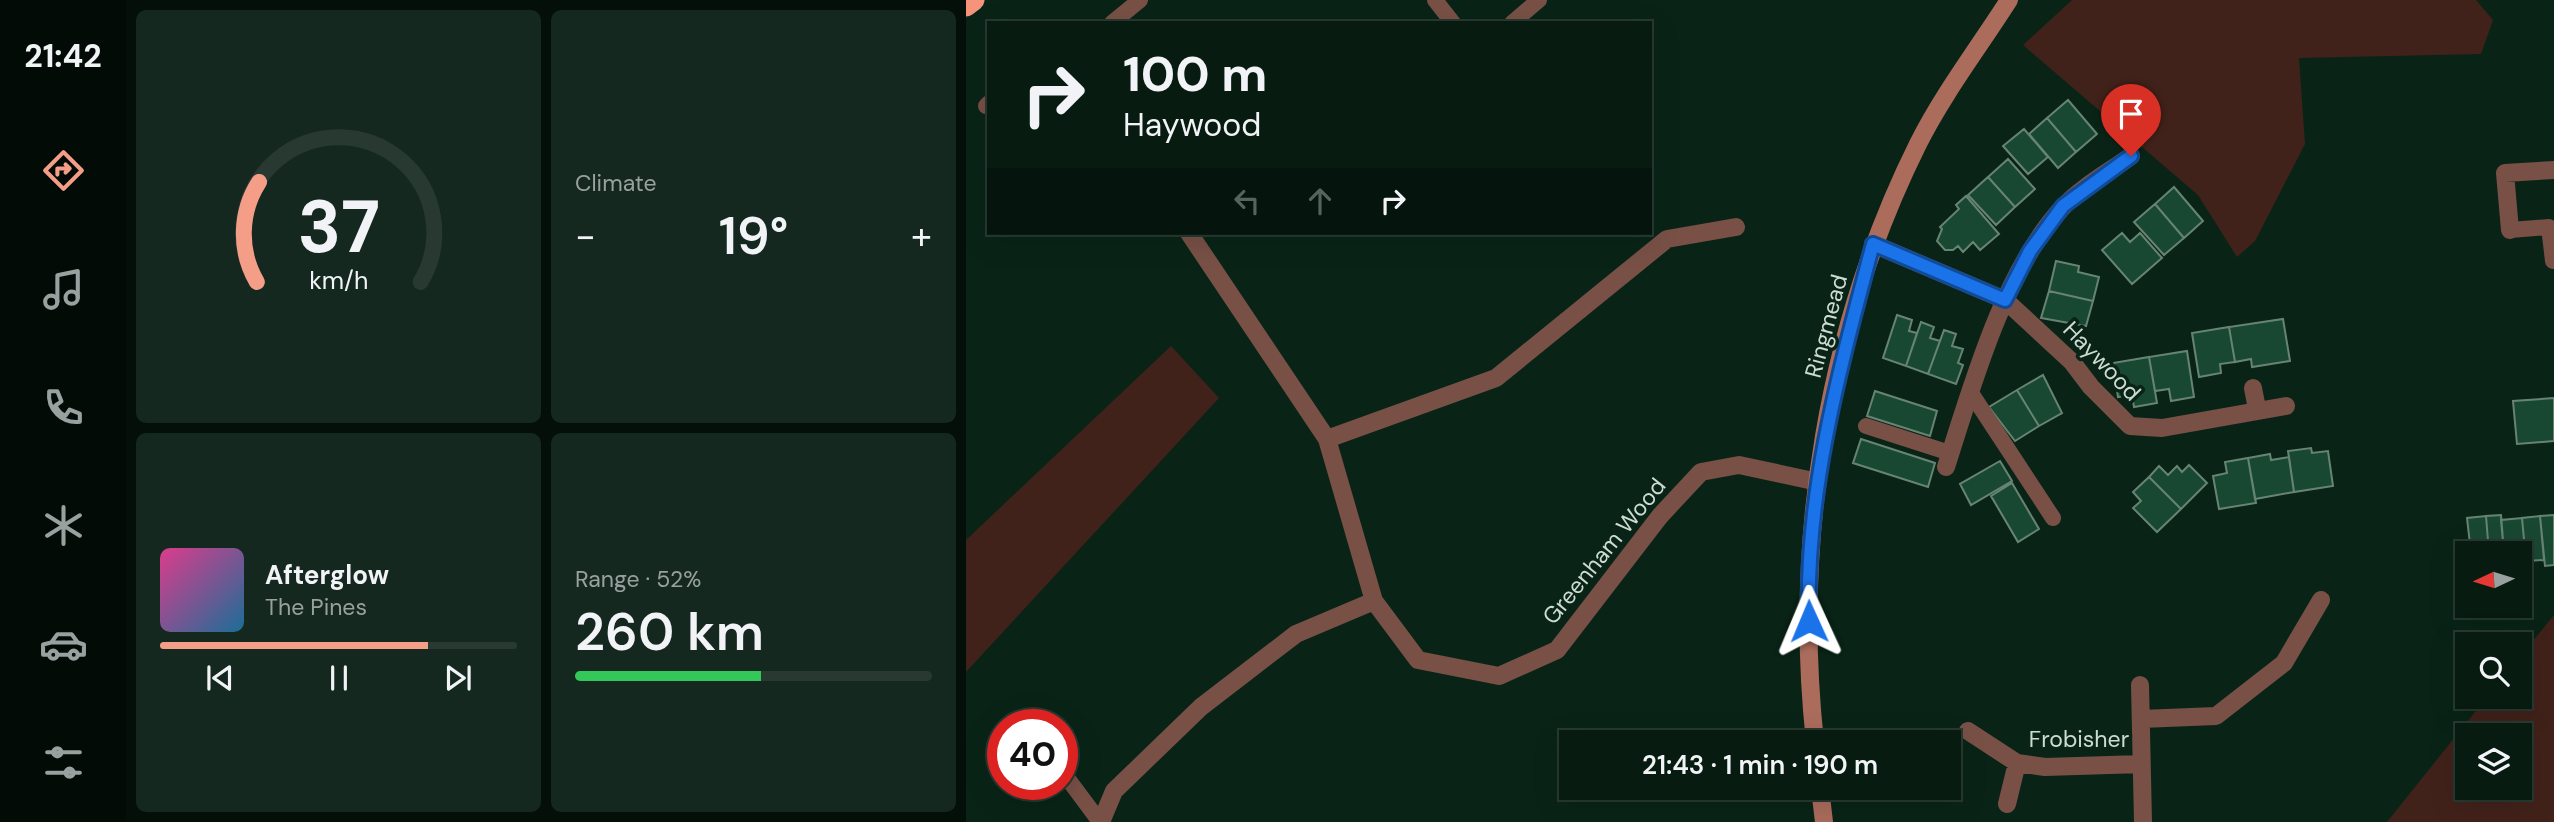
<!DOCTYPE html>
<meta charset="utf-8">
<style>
:root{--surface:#071b11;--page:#15281f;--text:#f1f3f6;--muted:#98a19f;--line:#283931;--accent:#f49e88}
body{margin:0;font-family:"DM Sans",sans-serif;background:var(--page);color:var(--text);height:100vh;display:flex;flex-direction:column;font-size:26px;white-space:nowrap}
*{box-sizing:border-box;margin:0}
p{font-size:23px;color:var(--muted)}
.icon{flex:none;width:38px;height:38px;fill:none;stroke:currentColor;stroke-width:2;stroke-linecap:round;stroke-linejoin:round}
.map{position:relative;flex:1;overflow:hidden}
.side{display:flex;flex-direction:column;gap:10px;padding:10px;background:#040f09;width:840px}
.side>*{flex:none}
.top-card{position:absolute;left:21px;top:21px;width:665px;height:214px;border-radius:0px;box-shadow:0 7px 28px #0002,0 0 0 2px var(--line);background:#071b11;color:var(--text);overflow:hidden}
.needle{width:46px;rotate:266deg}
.fabs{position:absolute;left:1489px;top:541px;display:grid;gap:14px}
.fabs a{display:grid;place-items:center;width:77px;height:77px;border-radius:0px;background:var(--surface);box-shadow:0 7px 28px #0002,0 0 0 2px var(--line);font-size:35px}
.speed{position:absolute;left:21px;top:709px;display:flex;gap:14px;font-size:35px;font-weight:700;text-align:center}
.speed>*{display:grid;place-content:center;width:91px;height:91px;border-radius:50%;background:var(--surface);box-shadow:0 7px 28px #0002,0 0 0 2px var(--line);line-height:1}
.speed .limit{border:10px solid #d22;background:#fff;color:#111}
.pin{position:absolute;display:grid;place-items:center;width:60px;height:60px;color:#fff;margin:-72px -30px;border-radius:50% 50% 50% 0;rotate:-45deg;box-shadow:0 0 7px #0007}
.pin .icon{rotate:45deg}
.me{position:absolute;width:77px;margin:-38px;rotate:359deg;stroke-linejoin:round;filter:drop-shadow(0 0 5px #0008)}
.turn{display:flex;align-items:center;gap:24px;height:147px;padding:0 21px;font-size:32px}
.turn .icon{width:91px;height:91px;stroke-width:2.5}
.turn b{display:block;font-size:49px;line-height:60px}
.lanes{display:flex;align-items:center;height:66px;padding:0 21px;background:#0003;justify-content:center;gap:35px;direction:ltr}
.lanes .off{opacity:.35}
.big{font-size:52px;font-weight:600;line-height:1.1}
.side .tile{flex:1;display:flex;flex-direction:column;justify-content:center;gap:10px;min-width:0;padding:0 24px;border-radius:10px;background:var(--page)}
.side .dial{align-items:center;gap:0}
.dial svg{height:182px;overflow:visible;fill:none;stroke:var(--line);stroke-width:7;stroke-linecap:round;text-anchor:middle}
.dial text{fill:var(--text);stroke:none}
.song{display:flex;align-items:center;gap:21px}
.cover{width:84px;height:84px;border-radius:10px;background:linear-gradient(135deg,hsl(330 70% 55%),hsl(200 70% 35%))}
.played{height:7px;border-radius:4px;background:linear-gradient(90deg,var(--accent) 75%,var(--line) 75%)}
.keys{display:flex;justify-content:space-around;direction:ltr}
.heat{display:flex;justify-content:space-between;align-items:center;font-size:38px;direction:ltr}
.charge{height:10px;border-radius:5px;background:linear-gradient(90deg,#34c759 52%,var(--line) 0)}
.side .tiles{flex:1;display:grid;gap:10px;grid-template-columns:repeat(2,1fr)}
.trip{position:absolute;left:593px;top:730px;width:402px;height:70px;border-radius:0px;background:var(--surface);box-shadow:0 7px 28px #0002,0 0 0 2px var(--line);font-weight:600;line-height:70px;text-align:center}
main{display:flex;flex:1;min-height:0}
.menu{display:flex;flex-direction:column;width:126px;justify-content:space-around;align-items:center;background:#030b07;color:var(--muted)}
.menu .icon{width:49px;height:49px}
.menu .current{color:var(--accent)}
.menu b{font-size:32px;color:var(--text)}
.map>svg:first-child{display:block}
.green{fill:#41221a;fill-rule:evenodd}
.building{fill:#194832;stroke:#678473;stroke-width:2}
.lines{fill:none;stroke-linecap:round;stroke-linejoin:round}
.lane{stroke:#785046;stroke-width:16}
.street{stroke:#785046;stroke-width:18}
.secondary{stroke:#ab6c5c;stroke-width:18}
.highway{stroke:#f6947b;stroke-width:21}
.route-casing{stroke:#114b97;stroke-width:18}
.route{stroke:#1a73e8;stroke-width:12}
.labels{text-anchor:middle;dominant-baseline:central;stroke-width:7;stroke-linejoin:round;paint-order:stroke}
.street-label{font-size:23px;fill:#cddcd3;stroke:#092417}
</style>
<main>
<nav class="menu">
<b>21:42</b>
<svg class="icon current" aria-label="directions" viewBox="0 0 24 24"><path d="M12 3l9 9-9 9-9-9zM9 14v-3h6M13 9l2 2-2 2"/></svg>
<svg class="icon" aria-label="music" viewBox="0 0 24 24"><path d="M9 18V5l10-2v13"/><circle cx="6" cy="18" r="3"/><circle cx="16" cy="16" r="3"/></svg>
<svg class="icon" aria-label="phone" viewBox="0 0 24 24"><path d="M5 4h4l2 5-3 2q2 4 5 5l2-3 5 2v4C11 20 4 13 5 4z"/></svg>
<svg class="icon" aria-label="climate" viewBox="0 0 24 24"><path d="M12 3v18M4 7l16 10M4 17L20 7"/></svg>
<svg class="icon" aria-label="car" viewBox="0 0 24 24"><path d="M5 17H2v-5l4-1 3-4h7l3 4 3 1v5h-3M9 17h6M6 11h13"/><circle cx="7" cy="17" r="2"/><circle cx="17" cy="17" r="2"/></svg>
<svg class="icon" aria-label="filters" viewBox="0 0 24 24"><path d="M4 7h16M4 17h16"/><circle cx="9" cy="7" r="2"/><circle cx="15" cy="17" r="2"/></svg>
</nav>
<section class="side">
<div class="tiles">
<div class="tile dial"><svg viewBox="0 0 100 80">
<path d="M14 69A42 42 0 1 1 86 69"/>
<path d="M14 69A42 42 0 0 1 15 25" stroke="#f49e88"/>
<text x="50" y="56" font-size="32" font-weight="700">37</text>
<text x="50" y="72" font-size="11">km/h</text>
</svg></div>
<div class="tile"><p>Climate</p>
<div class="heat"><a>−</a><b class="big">19°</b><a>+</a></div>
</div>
<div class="tile">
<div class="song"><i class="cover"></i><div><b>Afterglow</b><p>The Pines</p></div></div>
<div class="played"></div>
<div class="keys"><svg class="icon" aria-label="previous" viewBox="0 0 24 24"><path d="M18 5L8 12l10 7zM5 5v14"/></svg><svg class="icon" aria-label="pause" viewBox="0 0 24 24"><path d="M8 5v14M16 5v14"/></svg><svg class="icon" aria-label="next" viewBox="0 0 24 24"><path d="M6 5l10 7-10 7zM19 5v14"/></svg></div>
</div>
<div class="tile"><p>Range · 52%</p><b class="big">260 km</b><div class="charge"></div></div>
</div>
</section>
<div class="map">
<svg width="1588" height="822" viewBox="0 0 1588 822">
<rect width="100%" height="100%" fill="#092417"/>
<path class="green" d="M1106 0H1510L1527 20 1515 54 1333 58 1339 144 1289 241 1271 257 1232 195 1057 45Z
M205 346 253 398 0 672V540Z
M1588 615V822H1421L1521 697 1554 696V657ZM1502 735H1554V788H1502Z"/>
<path class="building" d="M1102 100 1131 134 1110 152 1081 118Z
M1081 118 1110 152 1092 168 1063 134Z
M1058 129 1082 157 1062 174 1037 146Z
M1042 159 1069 189 1049 207 1022 177Z
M1022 177 1049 207 1030 225 1002 195Z
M1208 187 1237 221 1218 238 1189 204Z
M1000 196 1033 234 1014 250 1007 242 997 252 992 246 987 250H979L971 241 976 229 974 227 993 209 990 205Z
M1189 204 1218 238 1198 255 1168 222Z
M1156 233 1164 242 1174 233 1196 258 1166 284 1136 250Z
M1090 261 1113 266 1112 272 1133 277 1127 301 1083 291Z
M1083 291 1127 301 1120 326 1075 318Z
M931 315 946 320 943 331 951 333 940 366 917 358Z
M1317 319 1324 361 1286 367 1285 359 1269 362 1263 327Z
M955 322 968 327 964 338 974 341 962 374 940 366Z
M1263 327 1269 362 1254 364 1255 373 1233 377 1226 333Z
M978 330 990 334 986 346 997 349 992 363 997 365 990 384 962 374Z
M1221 351 1228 397 1205 401 1203 389 1189 391 1183 357Z
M1183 357 1191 403 1168 407 1166 395 1152 397 1147 363Z
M1077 375 1096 413 1073 426 1051 390Z
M1051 390 1073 426 1049 441 1023 407Z
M909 391 971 411 964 436 901 416Z
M1588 398V441L1551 444 1547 401Z
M895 439 969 463 962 487 887 463Z
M1345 448 1346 453 1362 451 1367 486 1328 492 1322 451Z
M1304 454 1305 460 1323 457 1328 492 1289 499 1282 458Z
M1282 458 1290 503 1253 509 1247 476 1261 473 1259 462Z
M1034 461 1046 481 1005 505 994 484Z
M1223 465 1241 483 1215 509 1183 477 1193 466 1202 475 1211 466 1216 472Z
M1183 477 1215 509 1191 532 1167 508 1175 501 1167 492Z
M1046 483 1073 529 1052 542 1025 496Z
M1535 515 1538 553H1523L1520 516Z
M1588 515V565L1579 566 1574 516Z
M1520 516 1523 553H1505L1501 518Z
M1574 516 1578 560 1560 561 1556 518Z
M1556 518 1560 561 1554 562V553H1538L1535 520Z"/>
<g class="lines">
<path class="lane" d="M469 0 487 23
M146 23 174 0
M546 23 573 0
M20 106 23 103
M1544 230 1583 227 1587 261
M1005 393 1087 518
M900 426 984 453
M96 738 100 734
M96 771 134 822"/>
<path class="street" d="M1544 230 1539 173 1588 170
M223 233 361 439 408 601 452 660 533 676 591 650 694 516 735 472 773 465 852 482
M907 244 1039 300 1106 362 1125 387 1164 426 1196 428 1320 406
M1287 388 1291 409
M361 439 530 378 701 239 770 227
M980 467C1006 386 1038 271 1096 208 1114 188 1143 172 1165 156
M1174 685 1177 822
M1175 719 1250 716 1318 663 1355 600
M1002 731 1051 763
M1041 804 1051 763 1079 767 1175 764
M135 822 148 791 235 707 330 634 408 601"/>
<path class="secondary" d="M849 742C827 539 861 327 952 144 977 94 1013 47 1043 0
M854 788 858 822"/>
<path class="highway" d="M0 6 8 0"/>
</g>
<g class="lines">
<defs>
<path id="route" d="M843 621C839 492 874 368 907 244L1039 300 1064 251 1097 206 1165 156"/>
</defs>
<use href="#route" class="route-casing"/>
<use href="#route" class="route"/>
</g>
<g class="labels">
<g class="street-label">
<text transform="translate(860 326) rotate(-75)">Ringmead</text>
<text transform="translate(1136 361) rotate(46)">Haywood</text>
<text transform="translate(638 551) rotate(-51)">Greenham Wood</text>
<text x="1113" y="739">Frobisher</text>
</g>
</g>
</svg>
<div class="fabs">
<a><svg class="needle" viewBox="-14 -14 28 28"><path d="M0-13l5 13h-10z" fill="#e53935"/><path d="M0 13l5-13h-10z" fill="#98a19f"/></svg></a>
<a><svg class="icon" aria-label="search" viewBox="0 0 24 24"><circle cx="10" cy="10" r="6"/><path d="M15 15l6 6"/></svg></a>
<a><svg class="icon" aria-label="layers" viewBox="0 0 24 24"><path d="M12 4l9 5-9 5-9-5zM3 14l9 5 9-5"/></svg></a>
</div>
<div class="speed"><div class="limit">40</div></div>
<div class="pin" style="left:1165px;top:156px;background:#d93025"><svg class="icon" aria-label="arrive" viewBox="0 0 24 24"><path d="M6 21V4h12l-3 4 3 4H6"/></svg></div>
<svg class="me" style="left:843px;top:621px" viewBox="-20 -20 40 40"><path d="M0-17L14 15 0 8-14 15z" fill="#1a73e8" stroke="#fff" stroke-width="4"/></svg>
<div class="trip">21:43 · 1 min · 190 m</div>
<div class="top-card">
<div class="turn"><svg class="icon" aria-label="right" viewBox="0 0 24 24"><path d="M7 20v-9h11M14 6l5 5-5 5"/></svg><div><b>100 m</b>Haywood</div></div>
<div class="lanes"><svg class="icon off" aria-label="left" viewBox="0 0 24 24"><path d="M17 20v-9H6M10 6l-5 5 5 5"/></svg><svg class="icon off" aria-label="ahead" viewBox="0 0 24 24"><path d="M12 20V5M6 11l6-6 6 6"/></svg><svg class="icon" aria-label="right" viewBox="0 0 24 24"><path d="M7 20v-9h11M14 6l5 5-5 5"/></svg></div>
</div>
</div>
</main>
